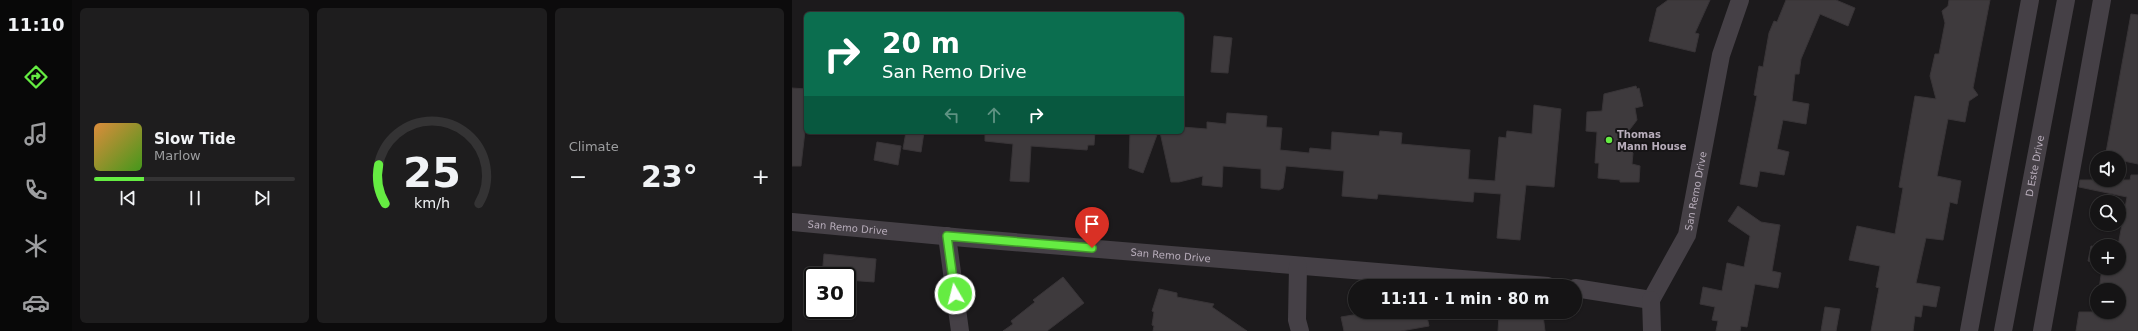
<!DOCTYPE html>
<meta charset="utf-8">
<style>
:root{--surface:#151415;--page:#1e1d1e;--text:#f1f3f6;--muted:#9d9ea0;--line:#343334;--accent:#65ec42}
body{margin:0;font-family:"DejaVu Sans",sans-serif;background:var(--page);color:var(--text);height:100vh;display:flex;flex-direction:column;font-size:15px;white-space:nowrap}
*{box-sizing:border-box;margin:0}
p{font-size:13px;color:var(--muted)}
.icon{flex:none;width:22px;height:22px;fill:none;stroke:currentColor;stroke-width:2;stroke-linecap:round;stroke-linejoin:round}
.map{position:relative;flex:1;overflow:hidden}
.details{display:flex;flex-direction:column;gap:8px;padding:8px;background:#0c0b0c;width:720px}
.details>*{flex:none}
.banner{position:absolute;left:12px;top:12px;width:380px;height:122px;border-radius:6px;box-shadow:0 1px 3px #0004,0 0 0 1px var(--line);background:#0b6e4f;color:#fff;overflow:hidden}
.fabs{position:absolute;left:1298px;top:151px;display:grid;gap:8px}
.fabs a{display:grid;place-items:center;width:36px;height:36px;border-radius:50%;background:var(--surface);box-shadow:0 1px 3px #0004,0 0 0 1px var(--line);font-size:20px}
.speed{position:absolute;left:12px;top:267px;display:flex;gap:8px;font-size:20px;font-weight:700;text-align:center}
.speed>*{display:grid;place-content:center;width:52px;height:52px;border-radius:50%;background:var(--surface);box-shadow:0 1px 3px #0004,0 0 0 1px var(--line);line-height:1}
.speed .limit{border:2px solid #111;border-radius:6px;background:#fff;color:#111}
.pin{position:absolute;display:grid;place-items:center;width:34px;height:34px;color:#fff;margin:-41px -17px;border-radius:50% 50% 50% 0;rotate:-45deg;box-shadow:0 0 4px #0007}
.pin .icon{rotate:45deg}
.me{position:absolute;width:44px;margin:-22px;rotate:352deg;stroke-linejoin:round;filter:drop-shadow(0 0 3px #0008)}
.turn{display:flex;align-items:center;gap:14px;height:84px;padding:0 12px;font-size:18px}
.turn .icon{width:52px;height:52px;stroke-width:2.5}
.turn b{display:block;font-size:28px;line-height:34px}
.lanes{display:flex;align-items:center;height:38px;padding:0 12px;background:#0003;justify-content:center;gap:20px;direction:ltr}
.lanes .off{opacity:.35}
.big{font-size:30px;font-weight:800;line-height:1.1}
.details .card{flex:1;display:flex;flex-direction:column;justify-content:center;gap:6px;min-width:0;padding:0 14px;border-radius:6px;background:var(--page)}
.details .dial{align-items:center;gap:0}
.dial svg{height:104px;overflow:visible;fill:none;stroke:var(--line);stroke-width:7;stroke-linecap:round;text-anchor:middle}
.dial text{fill:var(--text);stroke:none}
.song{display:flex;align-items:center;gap:12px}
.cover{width:48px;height:48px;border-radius:6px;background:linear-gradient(135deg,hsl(30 70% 55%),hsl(100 70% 35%))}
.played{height:4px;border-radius:2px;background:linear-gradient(90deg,var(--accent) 25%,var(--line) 25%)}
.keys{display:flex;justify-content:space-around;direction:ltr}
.heat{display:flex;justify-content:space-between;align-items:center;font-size:22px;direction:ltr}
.details .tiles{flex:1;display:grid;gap:8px;grid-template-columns:repeat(3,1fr)}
.trip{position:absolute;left:556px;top:279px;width:234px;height:40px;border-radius:20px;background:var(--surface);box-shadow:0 1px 3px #0004,0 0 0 1px var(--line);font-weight:800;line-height:40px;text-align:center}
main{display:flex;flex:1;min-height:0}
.dock{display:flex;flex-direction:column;width:72px;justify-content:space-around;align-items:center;background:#080808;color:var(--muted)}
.dock .icon{width:28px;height:28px}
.dock .current{color:var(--accent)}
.dock b{font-size:18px;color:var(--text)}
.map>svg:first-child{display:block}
.building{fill:#3e3a3d;stroke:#383437}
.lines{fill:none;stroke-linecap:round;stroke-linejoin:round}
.street{stroke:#454046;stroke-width:18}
.route-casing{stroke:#42992b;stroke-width:10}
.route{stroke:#65ec42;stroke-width:7}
.poi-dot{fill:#65ec42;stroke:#171517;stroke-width:1.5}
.labels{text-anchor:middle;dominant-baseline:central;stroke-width:4;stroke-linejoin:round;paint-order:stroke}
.poi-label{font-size:10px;font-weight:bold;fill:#b8adbb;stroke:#171517;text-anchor:start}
.street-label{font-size:10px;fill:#b8adbb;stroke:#171517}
</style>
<main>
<nav class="dock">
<b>11:10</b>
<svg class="icon current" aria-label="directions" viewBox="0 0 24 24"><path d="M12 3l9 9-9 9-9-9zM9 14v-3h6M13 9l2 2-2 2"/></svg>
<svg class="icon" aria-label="music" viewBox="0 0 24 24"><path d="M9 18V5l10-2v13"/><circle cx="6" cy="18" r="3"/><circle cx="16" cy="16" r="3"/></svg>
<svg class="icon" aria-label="phone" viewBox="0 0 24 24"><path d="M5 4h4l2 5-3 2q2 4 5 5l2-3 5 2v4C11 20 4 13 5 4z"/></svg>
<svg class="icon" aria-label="climate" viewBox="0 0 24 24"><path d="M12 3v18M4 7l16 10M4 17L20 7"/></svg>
<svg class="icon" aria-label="car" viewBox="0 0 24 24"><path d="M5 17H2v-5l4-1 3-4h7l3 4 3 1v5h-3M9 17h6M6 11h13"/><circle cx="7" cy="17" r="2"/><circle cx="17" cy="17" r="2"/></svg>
</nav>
<section class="details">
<div class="tiles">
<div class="card">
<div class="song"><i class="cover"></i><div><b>Slow Tide</b><p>Marlow</p></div></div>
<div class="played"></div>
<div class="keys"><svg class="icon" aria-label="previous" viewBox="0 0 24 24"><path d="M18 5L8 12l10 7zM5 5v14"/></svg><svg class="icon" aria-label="pause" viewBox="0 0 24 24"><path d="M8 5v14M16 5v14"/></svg><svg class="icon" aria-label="next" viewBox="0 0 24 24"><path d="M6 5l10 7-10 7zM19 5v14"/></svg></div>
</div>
<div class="card dial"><svg viewBox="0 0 100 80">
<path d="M14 69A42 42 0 1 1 86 69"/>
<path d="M14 69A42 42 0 0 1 9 39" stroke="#65ec42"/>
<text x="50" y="56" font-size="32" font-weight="700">25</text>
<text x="50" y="72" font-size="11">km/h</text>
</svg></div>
<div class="card"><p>Climate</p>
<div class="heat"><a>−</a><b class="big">23°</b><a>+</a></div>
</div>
</div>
</section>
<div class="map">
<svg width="1346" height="331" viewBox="0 0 1346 331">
<rect width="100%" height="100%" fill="#1c1a1c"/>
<path class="building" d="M876 0H918L903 33 907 34 903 52 857 41 865 8Z
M994 0H1044L1063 8 1056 26 1028 14 1009 59 1007 74H1003L1000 101 1017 104 1014 124 991 120 985 149 997 152 992 175 968 171 965 187 948 184 965 96 962 95 967 66 971 67 977 33 982 21 985 22Z
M1157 0H1198L1181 88 1186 95 1177 101 1173 122 1156 119 1145 176 1169 181 1165 204 1158 202 1151 240 1134 238 1124 283 1148 287 1144 307 1131 305 1129 317 1123 316 1121 331H1079L1087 288 1084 287 1088 266 1057 260 1065 226 1103 234 1111 188 1107 187 1123 96 1144 99 1138 76 1143 54H1147L1153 23 1150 11 1156 6Z
M1339 14 1346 15V164L1327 160V158H1313Z
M422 36 440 38 436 73 419 72Z
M844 86 845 89 847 88 851 106 843 108 845 120 829 141 841 153 840 164 848 166 847 182H828V180L806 178 807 163H803L805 132 794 131 795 112 810 111 812 94Z
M0 88 14 89V122L9 166H0Z
M742 105 769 109 762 187 734 185 728 240 705 238 709 194 682 192 681 202 586 194 585 199 550 196 552 171 494 166 491 188 487 190 469 188V169L431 166 430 187 410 185 411 176 387 182H379L368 132H390V127L415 129V122L434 124 435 113 475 116 474 127 490 128 488 150 517 153 518 148 539 150 540 132 587 136 588 131 610 133 609 144 678 150 676 179 703 181 707 137 714 138 715 131 740 134Z
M114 132H132L129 152 111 149Z
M193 132H303L302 145H296L295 150 239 146 237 182 218 181 221 144 193 141Z
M338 132H366L351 173 337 168Z
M85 142 109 146 106 165 82 160Z
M1339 175H1346V331H1284L1287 312H1303L1305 300V312H1327V290H1307L1310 268H1327L1326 246 1335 197 1287 187 1288 180H1338Z
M946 206 969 222 988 225 980 271 989 273 986 288 963 284 955 327 949 326 948 331H924L926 321 920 320 923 307 908 304 911 287 930 291 935 263 952 267 958 236 936 221Z
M1299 246 1305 247V263L1296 261Z
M32 254 84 259 82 282 55 280V276H30Z
M271 277 292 303 255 331H211L221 324 219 321 243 302 241 300Z
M367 289 385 293V297L422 304 420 307 455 331H361L362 326 360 325 362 312 360 311Z
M1033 307 1048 309 1044 331H1029Z
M567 312H634L637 326 609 331H552L549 317 567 314Z
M707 315 744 317 751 315 753 331H706Z"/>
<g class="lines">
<g class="street">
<path id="s1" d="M0 222 173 238 756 286"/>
<path d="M155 236 168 331"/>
<path d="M506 266 505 320 508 331"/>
<path d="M783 288 859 300"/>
<path id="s2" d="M859 300 895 235 929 55 948 0"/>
<path d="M859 300 860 331"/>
<path d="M1177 331 1238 0"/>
<path id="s3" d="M1211 331 1274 0"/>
<path d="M1250 331 1310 0"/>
</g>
</g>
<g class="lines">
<defs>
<path id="route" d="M163 294 155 236 300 248"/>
</defs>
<use href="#route" class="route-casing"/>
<use href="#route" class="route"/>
</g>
<circle class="poi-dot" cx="817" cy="140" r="4"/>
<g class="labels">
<g class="poi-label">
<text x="825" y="134">Thomas<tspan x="825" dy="12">Mann House</tspan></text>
</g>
<g class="street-label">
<text stroke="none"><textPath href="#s3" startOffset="168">D Este Drive</textPath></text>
<text stroke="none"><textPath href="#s2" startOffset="119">San Remo Drive</textPath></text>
<text stroke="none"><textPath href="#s1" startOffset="56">San Remo Drive</textPath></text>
<text stroke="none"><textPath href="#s1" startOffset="380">San Remo Drive</textPath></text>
</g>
</g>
</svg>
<div class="fabs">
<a><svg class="icon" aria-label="sound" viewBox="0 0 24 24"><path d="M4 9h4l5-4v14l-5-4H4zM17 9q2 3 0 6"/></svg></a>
<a><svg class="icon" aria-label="search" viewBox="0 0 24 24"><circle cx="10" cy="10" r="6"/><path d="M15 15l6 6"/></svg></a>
<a>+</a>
<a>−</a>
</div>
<div class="speed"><div class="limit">30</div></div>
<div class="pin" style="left:300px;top:248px;background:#d93025"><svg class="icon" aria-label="arrive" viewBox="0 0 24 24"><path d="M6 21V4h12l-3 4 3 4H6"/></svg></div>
<svg class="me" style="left:163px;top:294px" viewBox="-20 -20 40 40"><circle r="17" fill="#65ec42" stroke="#fff" stroke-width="3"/><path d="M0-11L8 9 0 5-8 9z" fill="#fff"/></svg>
<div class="trip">11:11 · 1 min · 80 m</div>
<div class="banner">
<div class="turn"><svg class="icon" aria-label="right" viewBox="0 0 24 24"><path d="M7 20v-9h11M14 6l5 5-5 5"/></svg><div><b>20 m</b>San Remo Drive</div></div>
<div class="lanes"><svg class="icon off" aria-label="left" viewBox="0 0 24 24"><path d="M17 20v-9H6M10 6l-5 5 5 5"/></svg><svg class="icon off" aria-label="ahead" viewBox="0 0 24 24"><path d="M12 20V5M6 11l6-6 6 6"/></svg><svg class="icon" aria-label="right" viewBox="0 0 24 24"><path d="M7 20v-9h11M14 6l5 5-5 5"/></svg></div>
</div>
</div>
</main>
